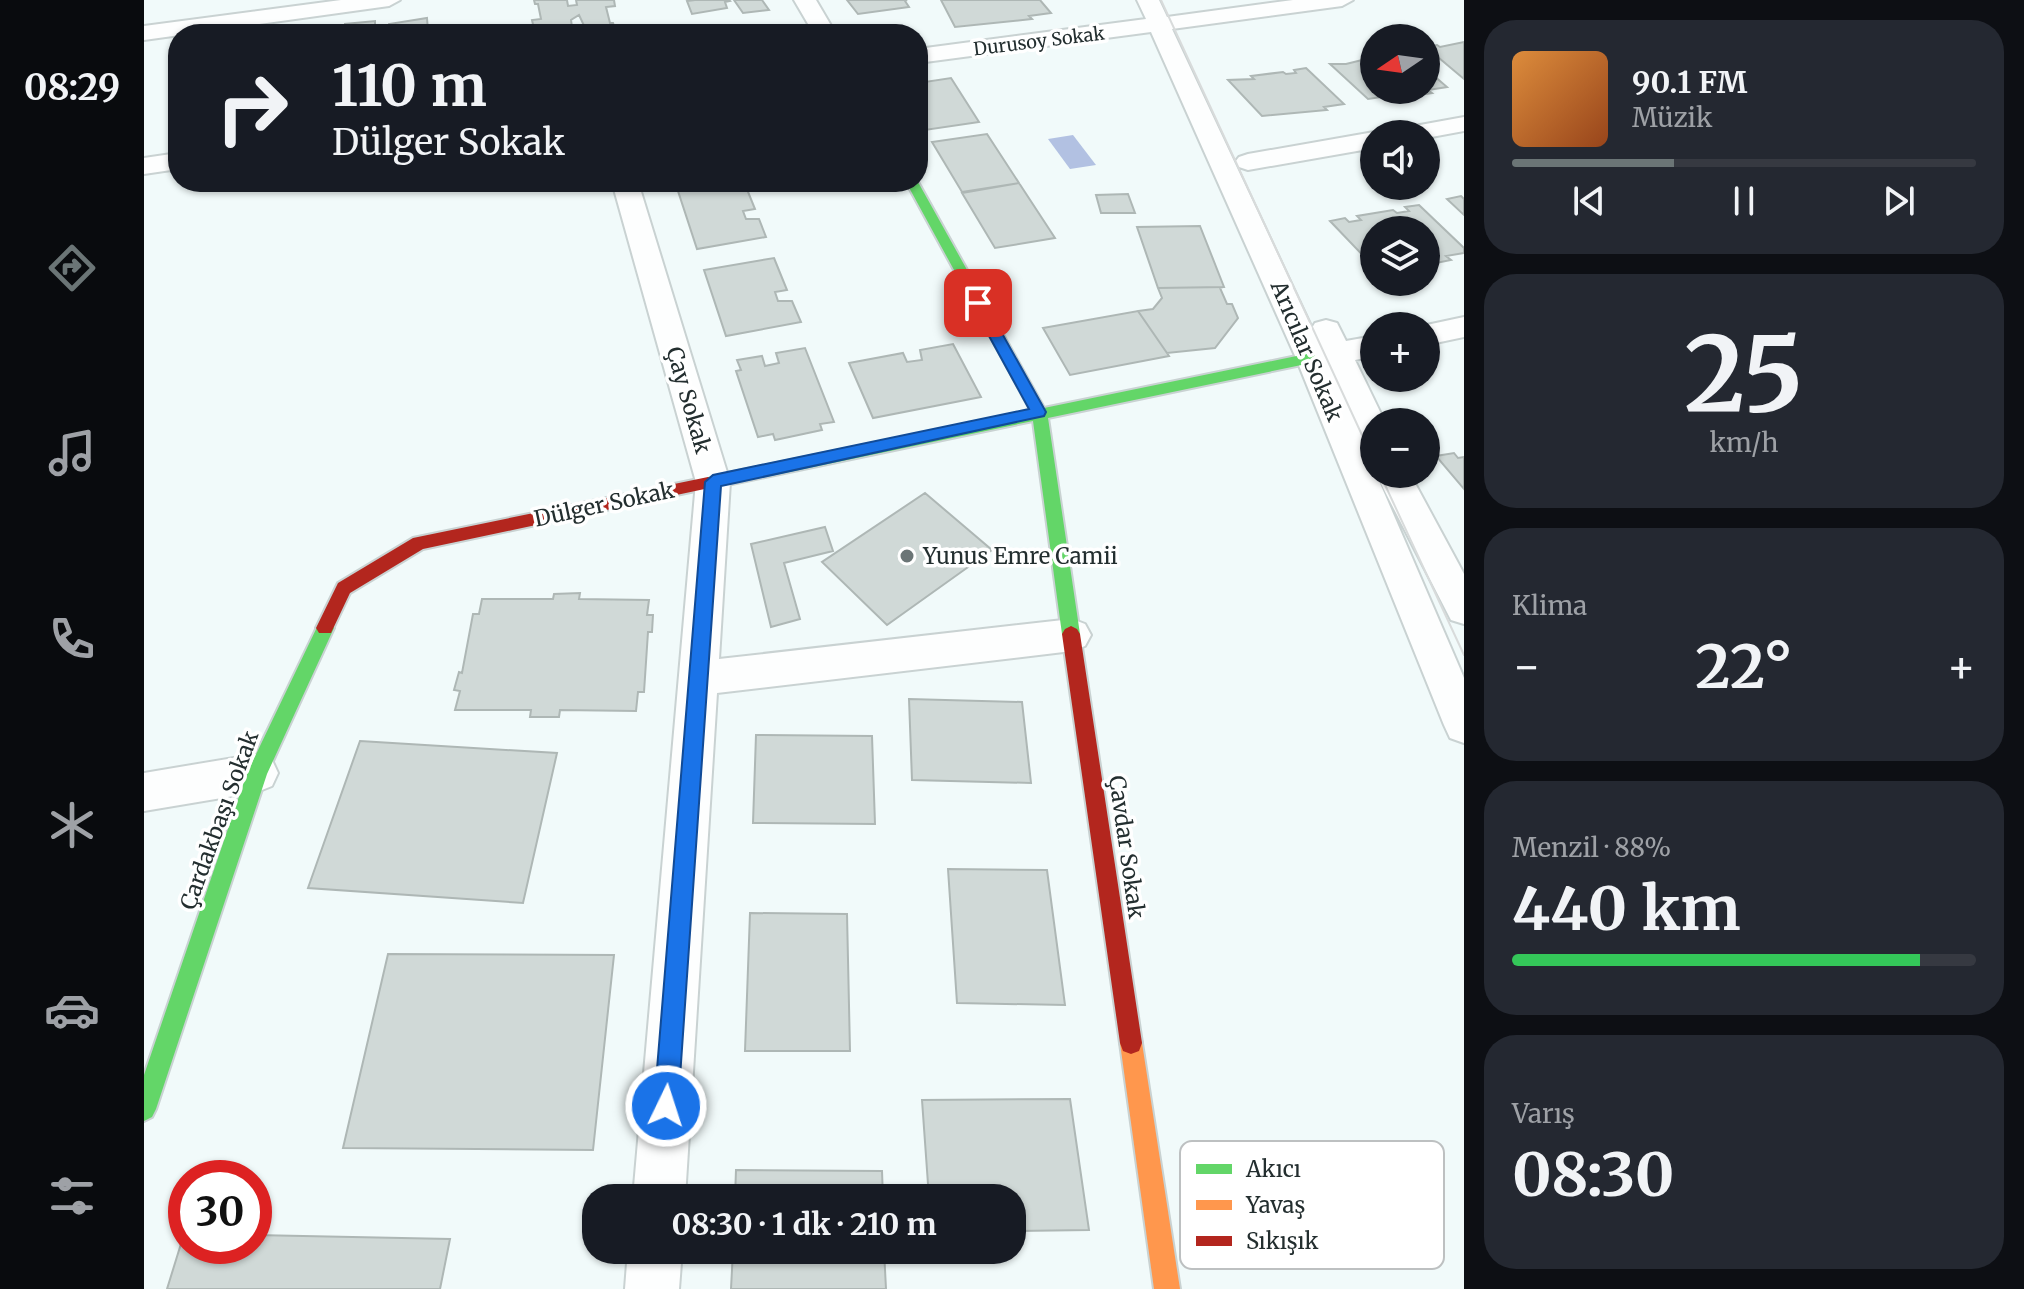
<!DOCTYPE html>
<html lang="tr">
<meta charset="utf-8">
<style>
:root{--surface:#171b24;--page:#242831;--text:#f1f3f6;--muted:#9ea1a6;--line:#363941;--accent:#6b7576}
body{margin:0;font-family:Merriweather,serif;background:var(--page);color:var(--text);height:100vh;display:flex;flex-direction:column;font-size:30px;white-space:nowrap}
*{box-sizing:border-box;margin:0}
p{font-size:26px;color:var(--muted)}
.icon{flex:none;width:44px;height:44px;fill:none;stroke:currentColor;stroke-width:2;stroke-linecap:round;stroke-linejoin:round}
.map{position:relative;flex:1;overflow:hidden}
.panel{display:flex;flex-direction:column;gap:20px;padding:20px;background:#0d0f14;width:560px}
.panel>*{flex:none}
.banner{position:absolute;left:24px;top:24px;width:760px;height:168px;border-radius:32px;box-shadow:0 2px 6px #0004;background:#171b24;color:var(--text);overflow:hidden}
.needle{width:52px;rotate:257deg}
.tools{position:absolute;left:1216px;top:24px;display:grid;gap:16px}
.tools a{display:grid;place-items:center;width:80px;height:80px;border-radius:50%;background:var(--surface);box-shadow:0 2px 6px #0004;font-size:40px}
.speed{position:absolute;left:24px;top:1160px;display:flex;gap:16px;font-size:40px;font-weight:700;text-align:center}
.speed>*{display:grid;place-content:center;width:104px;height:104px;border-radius:50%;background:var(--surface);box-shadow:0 2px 6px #0004;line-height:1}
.speed .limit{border:12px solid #d22;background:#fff;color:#111}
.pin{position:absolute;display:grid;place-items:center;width:68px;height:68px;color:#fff;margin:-34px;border-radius:16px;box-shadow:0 4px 12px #0006}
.me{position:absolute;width:88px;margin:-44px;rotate:4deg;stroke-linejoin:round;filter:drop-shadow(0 0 6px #0008)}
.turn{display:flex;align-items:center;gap:28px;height:168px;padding:0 32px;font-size:36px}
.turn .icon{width:104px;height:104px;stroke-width:2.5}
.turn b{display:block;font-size:56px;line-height:68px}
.big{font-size:60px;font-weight:700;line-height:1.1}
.panel .widget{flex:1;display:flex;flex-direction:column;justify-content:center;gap:12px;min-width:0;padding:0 28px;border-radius:32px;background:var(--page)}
.panel .dial{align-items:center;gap:0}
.dial b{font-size:104px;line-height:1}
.song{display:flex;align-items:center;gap:24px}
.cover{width:96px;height:96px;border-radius:12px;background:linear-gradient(135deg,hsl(30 70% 55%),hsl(20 70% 35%))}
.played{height:8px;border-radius:4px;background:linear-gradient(90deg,var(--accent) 35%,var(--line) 35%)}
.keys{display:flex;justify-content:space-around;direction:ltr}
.heat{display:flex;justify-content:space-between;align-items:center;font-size:44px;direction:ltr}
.charge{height:12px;border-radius:6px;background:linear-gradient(90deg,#34c759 88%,var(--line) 0)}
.trip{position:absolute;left:438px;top:1184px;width:444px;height:80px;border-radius:32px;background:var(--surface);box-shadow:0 2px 6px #0004;font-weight:700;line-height:80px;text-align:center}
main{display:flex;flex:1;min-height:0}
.tab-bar{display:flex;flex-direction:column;width:144px;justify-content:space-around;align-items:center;background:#090b0e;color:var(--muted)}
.tab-bar .icon{width:56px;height:56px}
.tab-bar .active{color:var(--accent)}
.tab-bar b{font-size:36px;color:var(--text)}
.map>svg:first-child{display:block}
.water{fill:#b2c1e2}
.building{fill:#d0d9d7;stroke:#aeb7b5;stroke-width:2}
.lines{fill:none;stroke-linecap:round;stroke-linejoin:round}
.street-casing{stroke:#c9d2d2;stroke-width:4}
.fast-casing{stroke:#c9d2d2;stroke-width:4}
.slow-casing{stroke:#c9d2d2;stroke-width:4}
.jam-casing{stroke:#c9d2d2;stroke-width:4}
.street{fill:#fdfefe;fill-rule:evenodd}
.fast{fill:#63d668;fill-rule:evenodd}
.slow{fill:#ff974d;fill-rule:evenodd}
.jam{fill:#b3261e;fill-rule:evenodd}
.tram{stroke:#d8dbdb;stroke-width:2}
.route{fill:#1a73e8;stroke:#114b97;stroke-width:2}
.poi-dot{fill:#6b7576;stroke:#fff;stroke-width:3}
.labels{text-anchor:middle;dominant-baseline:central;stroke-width:7;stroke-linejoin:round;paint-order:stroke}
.far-street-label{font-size:18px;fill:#232e2f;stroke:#fff}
.street-label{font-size:22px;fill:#232e2f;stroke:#fff}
.poi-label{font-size:22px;fill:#232e2f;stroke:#fff;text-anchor:start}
.key{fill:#fff;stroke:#bdc0c1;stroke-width:2}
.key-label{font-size:22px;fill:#232e2f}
</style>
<main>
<nav class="tab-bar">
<b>08:29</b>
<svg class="icon active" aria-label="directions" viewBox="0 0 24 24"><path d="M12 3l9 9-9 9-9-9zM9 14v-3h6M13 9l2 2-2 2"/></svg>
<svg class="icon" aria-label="music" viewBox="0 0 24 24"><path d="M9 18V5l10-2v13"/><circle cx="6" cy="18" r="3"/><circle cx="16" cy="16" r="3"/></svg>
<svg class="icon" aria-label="phone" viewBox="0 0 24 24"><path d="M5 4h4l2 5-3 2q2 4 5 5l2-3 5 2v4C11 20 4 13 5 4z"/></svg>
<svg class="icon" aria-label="climate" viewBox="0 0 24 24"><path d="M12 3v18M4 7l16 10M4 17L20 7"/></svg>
<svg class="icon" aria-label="car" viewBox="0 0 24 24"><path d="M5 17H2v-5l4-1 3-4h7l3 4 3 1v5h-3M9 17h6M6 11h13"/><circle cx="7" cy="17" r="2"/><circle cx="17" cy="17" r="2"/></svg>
<svg class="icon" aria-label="filters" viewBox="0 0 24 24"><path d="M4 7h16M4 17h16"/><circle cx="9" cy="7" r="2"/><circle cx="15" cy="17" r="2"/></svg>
</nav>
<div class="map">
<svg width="1320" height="1289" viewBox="0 0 1320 1289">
<rect width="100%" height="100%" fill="#f1fafa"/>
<path class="water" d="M929 135 952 165 926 169 904 139Z"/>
<path class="building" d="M390 0H423L424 6 433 5 432 0H470L471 6 462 7 466 23H469L471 29 443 32 435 15 427 20 428 27 391 33 388 20 397 19 394 4H391Z
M551 0H585L586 1 581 2 583 8 548 14 543 1Z
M590 0H618L625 10 599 13Z
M703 0H763L761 1 765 7 714 14Z
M797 0H896L907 13 885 16 888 19 811 27Z
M283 18 284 31 274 34H205V29H201V24L231 21V25H235V31L245 30V24Z
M1320 42V79L1282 47 1293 45 1296 47Z
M1230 57V90H1282V69L1303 87 1284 90 1288 93 1247 99 1244 96 1224 99 1186 64H1202Z
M1162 68 1200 104 1180 107 1183 110 1118 116 1084 80 1110 79 1107 76 1139 72 1142 74 1152 73 1150 70Z
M807 78 835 122 781 130 774 118V83Z
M843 134 875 183 818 192 788 142Z
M600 182 611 209 599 211 602 219H615L622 237 553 249 534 191Z
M875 183 911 238 851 248 818 193Z
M984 194 991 213H957L952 195Z
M1317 196 1320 199V215L1303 199Z
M1275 205 1320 248V253L1302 256 1307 260 1282 265V230H1230V267L1186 221 1201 218 1205 222 1217 220 1213 216 1249 210 1253 213 1265 211 1261 207Z
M1056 226 1080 287 1014 288 993 227Z
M630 258 643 290 631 292 634 301H648L657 322 582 336 560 270Z
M1080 287 1076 288 1083 304H1088L1094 318 1071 348 1023 353 994 311 1009 309 1018 298 1014 288Z
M994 311 1025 356 926 375 899 328Z
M809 344 837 397 729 418 705 363 759 353 763 362 778 360 776 350Z
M661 348 690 422 676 424 678 430 631 440 629 434 614 437 592 371 597 370 593 360 618 356 621 366 635 363 632 353Z
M1310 453 1314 458 1320 457V489L1292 456Z
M781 493 848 550 743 625 678 562Z
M681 527 689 551 640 563 656 619 627 627 607 544Z
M436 593 435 599 505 600 503 615H509L508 632H504L500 692H494L492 711 416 710 415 717H386L387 710H311L316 691 310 690 315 672 318 673 329 614H335L338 599H409L410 594Z
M765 699 878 702 887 783 768 780Z
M612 735 728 736 731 824 609 823Z
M216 741 413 753 379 903 164 888Z
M804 869 903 870 921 1005 813 1003Z
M606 913 703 914 706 1051H601Z
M244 954 470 955 449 1150 199 1148Z
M926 1099 945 1230 868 1231V1198H785L778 1100Z
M592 1170 738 1171 739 1198H591Z
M40 1234 42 1246H110V1235L306 1239 296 1289H23Z
M589 1250H740L742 1289H587Z"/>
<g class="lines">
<defs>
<path id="street" d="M197 0H256L245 6 0 40V26Z
M650 0H672L692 34H670Z
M993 0H1015L1023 17 1149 0H1209L1198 6 1028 29 1168 328 1171 323 1182 320 1193 323 1202 341 1230 336V356L1211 360 1241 422H1230V445L1217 439 1230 474H1266L1320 574V624L1307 620 1232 474 1320 678V743L1306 738 1300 725 1152 358 1007 32 774 63V49L1002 19Z
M1320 117V131L1282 138V134H1250L1254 129Z
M1230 132 1236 134H1230V148L1104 170 1095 167 1091 162 1095 157 1104 154Z
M34 153V169L0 174V158Z
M468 182H494L586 482 575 659 928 619 941 624 947 635 941 646 928 651 573 693 541 1198H489L552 482Z
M1320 317V337L1282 345V326H1278Z
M113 754 128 760 134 773 128 786 113 792 0 811V773Z
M484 1250H538L535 1289H481Z"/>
<path id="fast" d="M762 182H774L900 408 1167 353 1174 358 1167 363 904 418 936 634 933 639H921L918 634 889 421 564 489 556 483 564 477 887 411Z
M181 621 187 623 190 628 123 774 12 1109 8 1117 0 1121V1075L103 773 175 623Z"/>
<path id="slow" d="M987 1032 995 1035 998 1043 1036 1289H1010L976 1043 979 1035Z"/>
<path id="jam" d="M564 477 570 479 572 483 570 487 279 549 206 593 187 633H175L172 628 194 583 269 538Z
M927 626 933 629 936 634 998 1043 995 1051 987 1054 979 1051 976 1043 918 634 921 629Z"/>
</defs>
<use href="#street" class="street-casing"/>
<use href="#fast" class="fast-casing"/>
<use href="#slow" class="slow-casing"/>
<use href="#jam" class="jam-casing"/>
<use href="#street" class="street"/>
<use href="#fast" class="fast"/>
<use href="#slow" class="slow"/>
<use href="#jam" class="jam"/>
<path class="tram" d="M1017 0 1230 461
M1236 474 1320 655"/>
</g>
<path class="route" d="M834 298 841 303 902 412 900 416 577 486 534 1106 530 1115 522 1118 513 1115 510 1106 561 482 569 475 885 409 827 303Z"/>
<circle class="poi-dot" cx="763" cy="556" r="8"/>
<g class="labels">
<g class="far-street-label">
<text transform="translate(895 41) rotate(-7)">Durusoy Sokak</text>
</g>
<g class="street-label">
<text transform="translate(1163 351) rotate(67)">Arıcılar Sokak</text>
<text transform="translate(545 400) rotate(74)">Çay Sokak</text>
<text transform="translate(460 504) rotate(-12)">Dülger Sokak</text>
<text transform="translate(75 820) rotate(-70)">Çardakbaşı Sokak</text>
<text transform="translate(983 847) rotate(82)">Çavdar Sokak</text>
</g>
<g class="poi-label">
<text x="779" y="556">Yunus Emre Camii</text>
</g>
</g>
<rect x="1036" y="1141" width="264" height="128" rx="12" class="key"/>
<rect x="1052" y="1164" width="36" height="10" fill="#63d668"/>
<rect x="1052" y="1200" width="36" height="10" fill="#ff974d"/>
<rect x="1052" y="1236" width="36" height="10" fill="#b3261e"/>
<g class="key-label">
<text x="1102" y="1177">Akıcı</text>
<text x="1102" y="1213">Yavaş</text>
<text x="1102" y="1249">Sıkışık</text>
</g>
</svg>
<div class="tools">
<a><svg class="needle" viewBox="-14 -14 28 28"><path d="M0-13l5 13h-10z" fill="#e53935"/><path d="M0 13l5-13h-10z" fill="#9ea1a6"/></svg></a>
<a><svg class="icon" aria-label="sound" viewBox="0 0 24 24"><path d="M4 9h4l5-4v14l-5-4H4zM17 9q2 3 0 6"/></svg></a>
<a><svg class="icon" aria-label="layers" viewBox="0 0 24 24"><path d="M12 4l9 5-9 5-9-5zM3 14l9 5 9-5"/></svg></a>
<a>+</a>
<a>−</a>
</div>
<div class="speed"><div class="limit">30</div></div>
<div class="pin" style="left:834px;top:303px;background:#d93025"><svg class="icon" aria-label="arrive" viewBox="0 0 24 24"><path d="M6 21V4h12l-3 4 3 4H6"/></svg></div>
<svg class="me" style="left:522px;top:1106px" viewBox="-20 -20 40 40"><circle r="17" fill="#1a73e8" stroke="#fff" stroke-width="3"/><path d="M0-11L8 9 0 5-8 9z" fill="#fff"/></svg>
<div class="trip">08:30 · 1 dk · 210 m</div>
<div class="banner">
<div class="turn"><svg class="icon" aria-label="right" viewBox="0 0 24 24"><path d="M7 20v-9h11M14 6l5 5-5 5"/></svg><div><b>110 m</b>Dülger Sokak</div></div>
</div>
</div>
<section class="panel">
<div class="widget">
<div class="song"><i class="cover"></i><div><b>90.1 FM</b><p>Müzik</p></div></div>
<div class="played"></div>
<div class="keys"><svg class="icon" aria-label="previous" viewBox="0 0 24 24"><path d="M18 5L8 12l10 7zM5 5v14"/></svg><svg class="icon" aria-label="pause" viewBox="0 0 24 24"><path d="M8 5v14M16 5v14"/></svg><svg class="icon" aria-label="next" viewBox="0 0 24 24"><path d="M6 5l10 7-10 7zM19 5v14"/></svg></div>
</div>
<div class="widget dial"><b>25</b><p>km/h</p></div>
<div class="widget"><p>Klima</p>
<div class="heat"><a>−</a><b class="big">22°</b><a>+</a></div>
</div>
<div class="widget"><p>Menzil · 88%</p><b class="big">440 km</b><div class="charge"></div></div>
<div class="widget"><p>Varış</p><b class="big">08:30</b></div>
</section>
</main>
